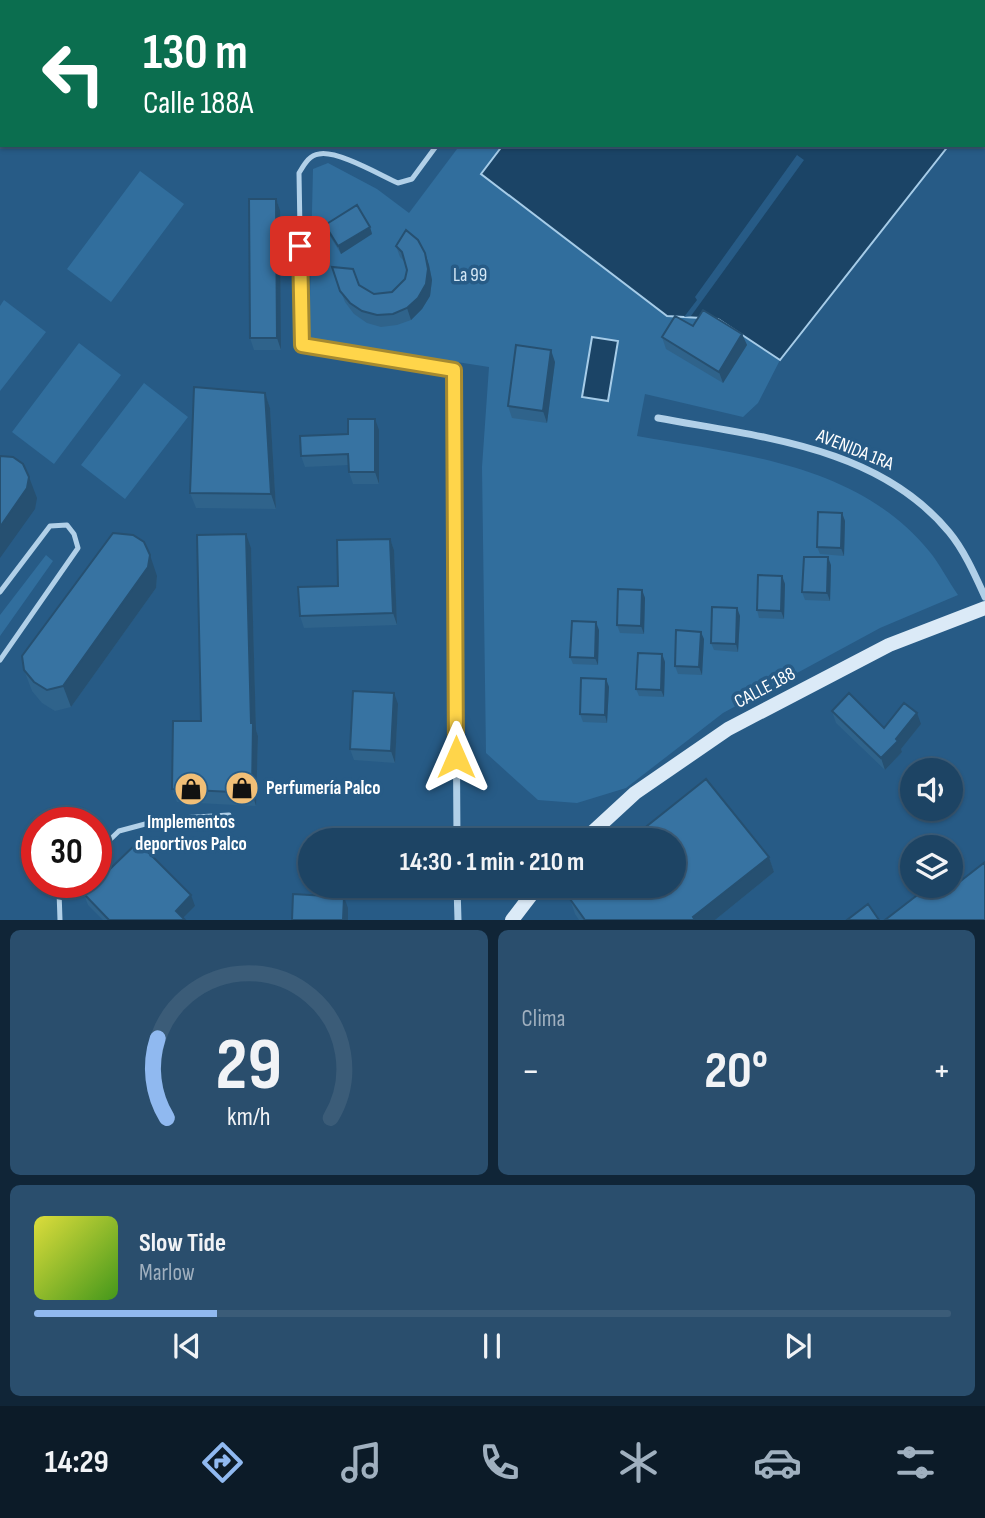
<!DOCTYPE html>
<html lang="es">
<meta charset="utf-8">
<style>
:root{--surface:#1d4464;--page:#2a4e6d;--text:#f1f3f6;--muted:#a0b0bf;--line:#3b5c78;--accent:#90b9f0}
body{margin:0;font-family:"Sofia Sans Condensed",sans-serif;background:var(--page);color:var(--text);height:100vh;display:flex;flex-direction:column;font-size:26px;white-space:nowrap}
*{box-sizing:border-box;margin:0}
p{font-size:23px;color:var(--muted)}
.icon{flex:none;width:38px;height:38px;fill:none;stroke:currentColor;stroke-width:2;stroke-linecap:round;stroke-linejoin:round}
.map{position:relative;height:920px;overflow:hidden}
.sheet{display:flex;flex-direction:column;gap:10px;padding:10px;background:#102537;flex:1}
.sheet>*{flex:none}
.guide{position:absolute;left:0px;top:0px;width:985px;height:147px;box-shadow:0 2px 5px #0004,0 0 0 2px var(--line);background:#0b6e4f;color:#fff;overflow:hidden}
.fabs{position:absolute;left:900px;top:758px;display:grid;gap:14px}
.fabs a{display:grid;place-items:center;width:63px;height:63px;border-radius:50%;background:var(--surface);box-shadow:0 2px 5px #0004,0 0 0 2px var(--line);font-size:35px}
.speed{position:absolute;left:21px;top:807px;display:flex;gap:14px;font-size:35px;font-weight:700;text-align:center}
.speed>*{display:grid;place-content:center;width:91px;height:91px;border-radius:50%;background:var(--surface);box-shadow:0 2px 5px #0004,0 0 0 2px var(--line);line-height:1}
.speed .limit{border:10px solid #d22;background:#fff;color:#111}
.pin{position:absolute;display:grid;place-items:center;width:60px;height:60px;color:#fff;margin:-30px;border-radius:14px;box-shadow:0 4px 10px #0006}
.me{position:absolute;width:77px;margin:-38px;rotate:0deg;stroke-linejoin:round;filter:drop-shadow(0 0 5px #0008)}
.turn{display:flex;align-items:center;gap:24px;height:147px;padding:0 28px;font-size:32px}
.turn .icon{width:91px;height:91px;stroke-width:2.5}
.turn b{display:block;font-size:49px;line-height:60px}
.big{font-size:52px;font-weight:700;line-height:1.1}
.sheet .tile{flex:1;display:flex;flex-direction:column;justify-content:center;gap:10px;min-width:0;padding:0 24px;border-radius:10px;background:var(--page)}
.sheet .dial{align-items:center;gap:0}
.dial svg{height:182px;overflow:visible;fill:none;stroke:var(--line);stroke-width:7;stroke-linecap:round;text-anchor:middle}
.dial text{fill:var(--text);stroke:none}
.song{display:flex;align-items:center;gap:21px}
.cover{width:84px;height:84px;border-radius:10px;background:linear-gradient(135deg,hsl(60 70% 55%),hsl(100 70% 35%))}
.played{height:7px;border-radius:4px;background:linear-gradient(90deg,var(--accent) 20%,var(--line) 20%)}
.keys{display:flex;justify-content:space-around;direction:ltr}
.heat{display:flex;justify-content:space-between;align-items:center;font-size:38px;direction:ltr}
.sheet .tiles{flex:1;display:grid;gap:10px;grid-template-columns:1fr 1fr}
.tile:last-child{grid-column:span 2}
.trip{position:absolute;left:298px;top:828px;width:388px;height:70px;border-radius:35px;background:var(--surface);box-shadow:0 2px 5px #0004,0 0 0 2px var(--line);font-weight:700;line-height:70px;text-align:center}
.tab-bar{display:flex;height:112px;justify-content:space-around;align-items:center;background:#0c1b28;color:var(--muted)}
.tab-bar .icon{width:49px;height:49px}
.tab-bar .on{color:var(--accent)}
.tab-bar b{font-size:32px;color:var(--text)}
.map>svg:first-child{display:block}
.green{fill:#316e9d}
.water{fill:#1b4466;stroke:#a6cce8;stroke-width:2}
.pier{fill:#275b86}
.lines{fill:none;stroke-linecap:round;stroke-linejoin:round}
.lane{stroke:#b1d0e8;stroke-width:5}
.street{stroke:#b1d0e8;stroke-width:7}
.secondary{stroke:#dbeaf7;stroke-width:14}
.wall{fill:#2f638b}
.shaded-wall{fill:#265071}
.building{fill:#3773a2;stroke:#265071;stroke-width:2}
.route-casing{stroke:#a68a30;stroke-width:18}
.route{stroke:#ffd54a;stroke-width:12}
.labels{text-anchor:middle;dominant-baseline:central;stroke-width:7;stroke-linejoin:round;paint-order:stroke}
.park-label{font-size:19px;fill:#d5e8f6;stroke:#275b86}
.street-label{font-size:19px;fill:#fff;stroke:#275b86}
.poi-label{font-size:19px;font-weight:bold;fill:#fff;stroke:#275b86;text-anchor:start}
</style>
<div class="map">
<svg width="985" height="920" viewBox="0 0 985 920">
<rect width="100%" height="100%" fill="#275b86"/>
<path class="green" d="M460 145H495L500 149 481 174 684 317 718 319 780 360 758 403 743 417 645 394 637 436C739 454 858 464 929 551 940 564 948 581 958 595L880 628 723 713 626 788 577 803 538 800 486 753 482 467 489 367 309 339 313 169 328 163 377 189 409 213Z
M140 171 184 204 111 302 67 269Z
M4 300 46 332 0 391V306Z
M79 343 121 375 54 464 12 432Z
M144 383 188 417 125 499 81 465Z
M46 555 53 561 0 636V615Z"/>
<path class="water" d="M434 0H985V99L984 101V2Z
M503 145H949L780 360 718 319 667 316 481 174Z
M592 337 618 341 608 401 582 397Z"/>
<path class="pier" d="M797 155 804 160 691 316 684 317 697 300 695 297Z"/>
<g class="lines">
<path class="lane" d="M437 145 412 179 398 183C380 175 337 150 319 154 309 155 304 165 299 173L302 344 454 370
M0 592 50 526 67 525 74 534 78 548 0 660
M96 853 119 831 164 819 229 815 228 820
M60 920 59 891 67 882"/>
<path class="street" d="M454 370 457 840
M658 418C760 437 878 446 949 532 964 550 975 575 985 597
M457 886 458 920"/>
<path class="secondary" d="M584 840 635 793 728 729 889 645 985 608
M512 920 538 886"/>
</g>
<path class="wall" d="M276 199 280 210 281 350H254L250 338Z
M325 225 370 227 372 234 341 254 328 233Z
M396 246 425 253 429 265 432 280 430 296 422 309 411 320 397 325 381 327 367 323 354 314 345 302 332 267 374 294 392 292 405 279 407 270 405 262 400 257Z
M693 326 742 334 747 345 723 383 666 349 662 337Z
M555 362 547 423 512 418 508 406Z
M265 393 270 408 276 509 196 508 190 493Z
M379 430V484H353L349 472V465L305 467 301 456 348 434Z
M842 513 845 521 844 556 820 554 817 547Z
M390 539 394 550 397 625 304 628 300 616 338 586Z
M251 548 256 730 258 736 256 806 177 802 172 789 201 721Z
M831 565 830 601 805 600 802 592Z
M157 576 156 588 71 707 55 711 42 703 32 691 24 670Z
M782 576 785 584 784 619 759 618 757 610Z
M642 590 645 598 644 634 620 633 617 625Z
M737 608 740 616 738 652 714 650 711 643Z
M599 630 598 665 573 664 570 657Z
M704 639 702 675 678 674 675 666Z
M662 654 665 662 664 697 639 696 636 689Z
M606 679 609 687 607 723 583 722 580 714Z
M398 704 395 763 354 760 350 749Z
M832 711 884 728 921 724 901 749 902 752 885 770 836 723Z
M647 826 769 857 774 872 715 920H579L575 914 570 899 651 836Z
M84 894 195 906 183 918 185 920H103L88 905Z"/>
<path class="shaded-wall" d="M276 199 280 210 281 350 277 338Z
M370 227 372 234 341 254 338 246Z
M425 253 429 265 432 280 430 296 422 309 411 320 407 308Z
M742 334 747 345 723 383 719 372Z
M551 350 555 362 547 423 543 411Z
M265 393 270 408 276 509 271 494Z
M375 419 379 430V484L375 472Z
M29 477 37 498 35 509 0 558V527Z
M842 513 845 521 844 556 841 548Z
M246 534 251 548 256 730 258 736 256 806 252 793Z
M390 539 394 550 397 625 393 613Z
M150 555 157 576 156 588 71 707 63 686Z
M828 557 831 565 830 601 827 593Z
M782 576 785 584 784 619 781 611Z
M642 590 645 598 644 634 641 626Z
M737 608 740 616 738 652 736 644Z
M596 622 599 630 598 665 595 658Z
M701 632 704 639 702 675 699 667Z
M662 654 665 662 664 697 661 690Z
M606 679 609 687 607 723 605 715Z
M394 693 398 704 395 763 391 751Z
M917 713 921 724 901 749 902 752 885 770 881 758Z
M769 857 774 872 715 920H694L693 917Z
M191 895 195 906 181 920 176 911Z
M344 897 348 908V920H343Z"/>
<path class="building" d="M240 0H321L320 2H239Z
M249 199H276L277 338H250Z
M357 205 370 227 338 246 325 225Z
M406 230 418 240 425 253 428 269 426 284 418 298 407 308 393 314 377 315 362 311 350 303 340 291 332 267 353 269 359 285 374 294 392 292 405 279 407 270 402 252 396 246Z
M703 310 742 334 719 372 662 337 675 316 693 326Z
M516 345 551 350 543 411 508 406Z
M194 387 265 393 271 494 190 493Z
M348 419H375V472H349L348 454 301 456 300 436 348 434Z
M0 456 13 457 23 464 29 477 27 488 0 527Z
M818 512 842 513 841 548 817 547Z
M113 533 133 535 144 542 150 555 148 567 63 686 47 690 34 682 24 670 22 656Z
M246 534 251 723H253L252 793 172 789 173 721H201L197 535Z
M390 539 393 613 300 616 298 587 338 586 337 540Z
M804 557H828L827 593 802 592Z
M758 575 782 576 781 611 757 610Z
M618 589 642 590 641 626 617 625Z
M712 607 737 608 736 644 711 643Z
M572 621 596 622 595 658 570 657Z
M676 630 701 632 699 667 675 666Z
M638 653 662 654 661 690 636 689Z
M581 678 606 679 605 715 580 714Z
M353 691 394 693 391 751 350 749Z
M849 693 884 728 904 703 917 713 896 739 898 741 881 758 832 711Z
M706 779 769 857 693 917 695 920H585L570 899 587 886H674V840H645L653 834 647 826Z
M138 842 191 895 176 911 185 920H109L84 894Z
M985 862V920H885L929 886H940L945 893Z
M293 894 344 897 343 920H292Z
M868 904 879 920H847Z"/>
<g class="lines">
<defs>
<path id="route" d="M300 246 302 345 454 370 456 757"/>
</defs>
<use href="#route" class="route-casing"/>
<use href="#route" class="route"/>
</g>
<defs>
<symbol id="shop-disc" viewBox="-11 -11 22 22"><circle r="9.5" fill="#f1bf77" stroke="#275b86"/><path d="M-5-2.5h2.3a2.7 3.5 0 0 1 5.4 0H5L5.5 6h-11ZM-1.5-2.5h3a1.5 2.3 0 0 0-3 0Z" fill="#111"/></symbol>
</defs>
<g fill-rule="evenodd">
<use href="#shop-disc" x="223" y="769" width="38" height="38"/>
<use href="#shop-disc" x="172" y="770" width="38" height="38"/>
</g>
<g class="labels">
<g class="park-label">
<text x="470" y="275">La 99</text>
</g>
<g class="street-label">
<text transform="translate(855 450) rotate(22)">AVENIDA 1RA</text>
<text transform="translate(765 688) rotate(-28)">CALLE 188</text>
</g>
<g class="poi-label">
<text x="266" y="788">Perfumería Palco</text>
<text x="191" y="822" text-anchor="middle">Implementos<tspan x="191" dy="22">deportivos Palco</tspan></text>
</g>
</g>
</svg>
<div class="fabs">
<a><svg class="icon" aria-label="sound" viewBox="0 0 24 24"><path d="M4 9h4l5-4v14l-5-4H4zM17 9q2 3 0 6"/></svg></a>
<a><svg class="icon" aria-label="layers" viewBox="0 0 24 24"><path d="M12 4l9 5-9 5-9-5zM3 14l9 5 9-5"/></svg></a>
</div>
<div class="speed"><div class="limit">30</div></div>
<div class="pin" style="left:300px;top:246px;background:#d93025"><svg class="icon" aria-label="arrive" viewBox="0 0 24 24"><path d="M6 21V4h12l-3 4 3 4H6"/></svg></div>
<svg class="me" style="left:456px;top:757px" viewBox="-20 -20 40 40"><path d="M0-17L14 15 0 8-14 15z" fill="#ffd54a" stroke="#fff" stroke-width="4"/></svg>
<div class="trip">14:30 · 1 min · 210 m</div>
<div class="guide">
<div class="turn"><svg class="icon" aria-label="left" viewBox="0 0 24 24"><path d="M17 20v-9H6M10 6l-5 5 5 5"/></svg><div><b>130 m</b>Calle 188A</div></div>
</div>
</div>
<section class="sheet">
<div class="tiles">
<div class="tile dial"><svg viewBox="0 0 100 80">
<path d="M14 69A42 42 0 1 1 86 69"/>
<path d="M14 69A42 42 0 0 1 10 34" stroke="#90b9f0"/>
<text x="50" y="56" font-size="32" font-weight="700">29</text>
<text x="50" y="72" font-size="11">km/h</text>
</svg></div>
<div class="tile"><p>Clima</p>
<div class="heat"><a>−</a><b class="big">20°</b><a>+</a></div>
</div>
<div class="tile">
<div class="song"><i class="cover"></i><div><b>Slow Tide</b><p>Marlow</p></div></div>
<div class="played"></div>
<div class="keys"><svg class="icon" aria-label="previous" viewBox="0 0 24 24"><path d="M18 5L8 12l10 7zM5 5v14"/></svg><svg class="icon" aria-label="pause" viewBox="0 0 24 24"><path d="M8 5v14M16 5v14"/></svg><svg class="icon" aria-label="next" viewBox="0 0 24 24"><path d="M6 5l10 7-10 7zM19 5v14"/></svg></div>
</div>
</div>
</section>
<nav class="tab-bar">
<b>14:29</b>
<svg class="icon on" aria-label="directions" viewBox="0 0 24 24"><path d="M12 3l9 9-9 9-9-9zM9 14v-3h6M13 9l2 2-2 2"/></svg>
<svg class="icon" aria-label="music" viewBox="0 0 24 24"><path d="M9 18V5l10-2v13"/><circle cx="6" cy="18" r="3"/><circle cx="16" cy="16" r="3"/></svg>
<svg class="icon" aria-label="phone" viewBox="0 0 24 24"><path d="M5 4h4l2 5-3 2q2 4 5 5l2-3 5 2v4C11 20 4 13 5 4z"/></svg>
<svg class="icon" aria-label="climate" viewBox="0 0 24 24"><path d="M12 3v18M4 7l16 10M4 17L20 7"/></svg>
<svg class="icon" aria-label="car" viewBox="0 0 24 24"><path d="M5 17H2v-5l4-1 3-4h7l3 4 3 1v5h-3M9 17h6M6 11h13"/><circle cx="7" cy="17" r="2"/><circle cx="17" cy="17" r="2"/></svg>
<svg class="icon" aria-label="filters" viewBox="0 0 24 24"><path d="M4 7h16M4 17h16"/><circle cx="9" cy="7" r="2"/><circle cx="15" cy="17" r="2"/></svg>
</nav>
